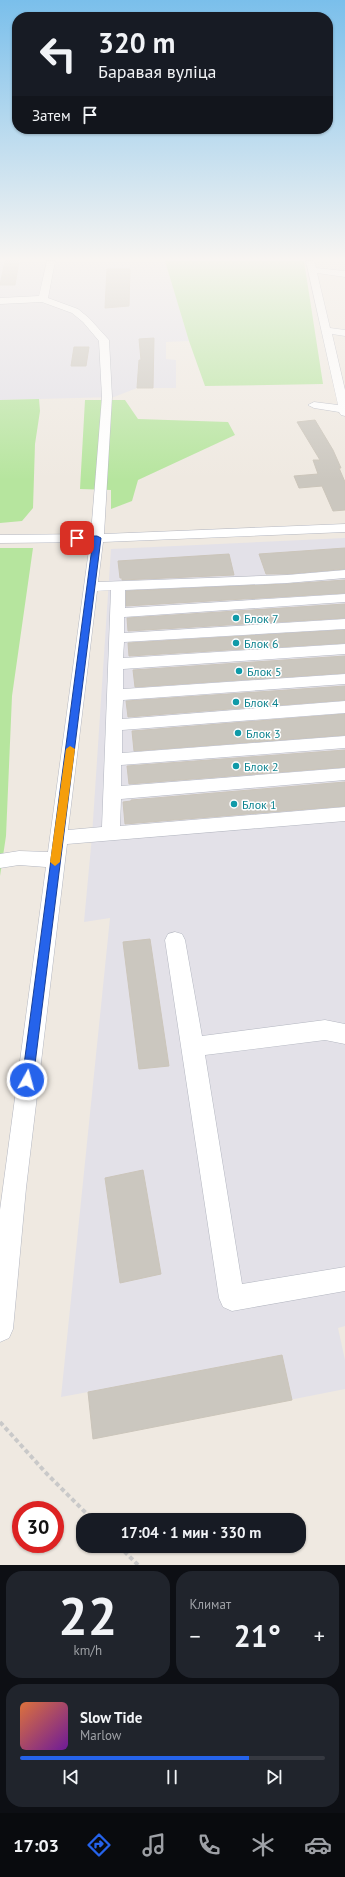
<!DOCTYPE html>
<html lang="ru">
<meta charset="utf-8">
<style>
:root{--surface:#171b24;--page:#20242c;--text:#f1f3f6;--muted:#9ea1a6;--line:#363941;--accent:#2563eb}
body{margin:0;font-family:"PT Sans",sans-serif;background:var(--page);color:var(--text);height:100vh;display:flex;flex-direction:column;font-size:15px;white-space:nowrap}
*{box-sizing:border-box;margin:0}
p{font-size:13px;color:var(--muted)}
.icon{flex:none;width:22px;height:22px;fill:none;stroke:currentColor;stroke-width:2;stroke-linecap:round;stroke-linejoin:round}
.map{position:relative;height:1565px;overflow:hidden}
.side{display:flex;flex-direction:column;gap:6px;padding:6px;background:#0d0f14;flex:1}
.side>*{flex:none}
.hud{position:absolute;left:12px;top:12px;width:321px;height:122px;border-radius:16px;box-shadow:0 1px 3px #0004;background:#171b24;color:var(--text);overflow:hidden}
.speed{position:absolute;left:12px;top:1501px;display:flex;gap:8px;font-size:20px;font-weight:700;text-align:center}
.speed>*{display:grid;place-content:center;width:52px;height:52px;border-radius:50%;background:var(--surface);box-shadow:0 1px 3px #0004;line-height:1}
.speed .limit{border:6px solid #d22;background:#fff;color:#111}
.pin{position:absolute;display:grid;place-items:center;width:34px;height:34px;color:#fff;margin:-17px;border-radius:8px;box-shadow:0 2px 6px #0006}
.me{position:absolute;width:44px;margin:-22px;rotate:7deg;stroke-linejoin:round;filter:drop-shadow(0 0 3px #0008)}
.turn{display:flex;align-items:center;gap:14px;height:84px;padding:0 20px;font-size:18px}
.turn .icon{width:52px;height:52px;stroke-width:2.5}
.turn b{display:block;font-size:28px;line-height:34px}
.then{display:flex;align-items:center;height:38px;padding:0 20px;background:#0003;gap:8px;font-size:15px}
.big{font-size:30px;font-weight:600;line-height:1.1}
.side .card{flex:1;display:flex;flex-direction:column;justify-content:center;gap:6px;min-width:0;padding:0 14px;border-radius:16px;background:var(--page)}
.side .dial{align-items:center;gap:0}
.dial b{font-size:52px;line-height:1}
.song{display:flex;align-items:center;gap:12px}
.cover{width:48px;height:48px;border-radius:6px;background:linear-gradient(135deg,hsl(20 70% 55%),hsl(280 70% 35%))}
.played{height:4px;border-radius:2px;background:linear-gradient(90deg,var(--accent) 75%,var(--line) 75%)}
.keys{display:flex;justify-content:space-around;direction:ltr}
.heat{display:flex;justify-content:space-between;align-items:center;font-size:22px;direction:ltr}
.side .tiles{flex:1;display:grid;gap:6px;grid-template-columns:1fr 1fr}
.card:last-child{grid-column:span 2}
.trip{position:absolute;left:76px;top:1513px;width:230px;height:40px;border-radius:16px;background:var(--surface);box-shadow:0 1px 3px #0004;font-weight:600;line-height:40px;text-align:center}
.dock{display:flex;height:64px;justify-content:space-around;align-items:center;background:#090b0e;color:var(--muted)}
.dock .icon{width:28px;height:28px}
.dock .on{color:var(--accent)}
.dock b{font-size:18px;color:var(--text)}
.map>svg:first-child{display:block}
.industrial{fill:#e3e1e8}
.green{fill:#b6e59e}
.building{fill:#cbc7bf;stroke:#cbc5ba}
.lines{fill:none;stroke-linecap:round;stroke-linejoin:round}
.minor-casing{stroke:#b4b7c1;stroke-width:1}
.path{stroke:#c9c9c9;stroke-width:4;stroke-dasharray:4.5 3;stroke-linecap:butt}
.minor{fill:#fff;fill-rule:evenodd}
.route{fill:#2563eb;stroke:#184099}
.slow{fill:#f59e0b}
.culture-dot{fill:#0f9aa8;stroke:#fff;stroke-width:1.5}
.labels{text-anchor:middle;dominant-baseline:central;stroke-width:3;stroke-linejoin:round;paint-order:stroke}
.culture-label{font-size:12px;fill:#0d838f;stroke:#fff;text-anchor:start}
</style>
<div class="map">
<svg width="345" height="1565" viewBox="0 0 345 1565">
<rect width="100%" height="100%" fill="#efe9e1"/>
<path class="industrial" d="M0 261H165L189 341 166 342V359L176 360V388H137L114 397 0 400Z
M345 538V1326L338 1328 345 1360V1389L93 1439 88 1392 61 1397 110 918 84 922 92 836 111 549Z"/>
<path class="green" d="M165 261H304L323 384 205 386 189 341Z
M39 399 40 411 35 444 33 508 22 521 0 523V400Z
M85 400H125L138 419 228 422 235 435 138 480 132 501 111 509V490L80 489Z
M0 548H33L12 696 6 836 0 876Z"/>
<path class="building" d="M5 261H19L15 285H0Z
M107 269H130L129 306 105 308Z
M154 338 153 388H137L139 360H141L139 339Z
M74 347H89L86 366H71Z
M315 420 333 450 341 468H339L345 482V510L333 511 322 486 299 488 294 476 318 474 313 460H320L297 422Z
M345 548V569L287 574H266L259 554Z
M229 554 234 575 122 580V578H120L118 561Z
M345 580V593L126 606V591L287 584Z
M345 604V618L128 631 127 618Z
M345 630V643L129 656 128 643Z
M345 656V673L135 687 133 670Z
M345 686V700L128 717 126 701Z
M345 714V735L134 751 132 731Z
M345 750V767L129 784 127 766Z
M345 782V806L125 824 123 802 131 801V800Z
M150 939 169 1066 139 1069 123 942Z
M143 1170 161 1274 120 1283 105 1178Z
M282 1355 292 1400 93 1439 88 1392Z"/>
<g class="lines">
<defs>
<path id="minor" d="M47 261H55L48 298 78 309 89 318 109 340 112 397 104 534 345 524V532L103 542 98 582 287 575 345 570V578L287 583 125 590V608L345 594V602L124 617V633L345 619V629L124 642 123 658 345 644V654L123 669V689L345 674V684L123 700 122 719 345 701V713L122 730V753L345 736V748L121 765V786L345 768V780L121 799 120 826 345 807V821L67 844 26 1188 13 1329 9 1338 0 1342V1210L46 867 19 865 0 868V854L19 851 48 852 90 542 0 543V535L91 534 102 397 99 341 83 322 72 313 42 302 0 304V298L39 296ZM111 590 102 827 68 830 97 591Z
M306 261H314L316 268 345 271V277L317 273 330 328 345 330V336L332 334 345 390V416L341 415 339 412 314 408 308 405 314 402 338 405Z
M175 932 182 934 185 940 202 1036 325 1020 345 1024V1044L325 1040 205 1055 242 1284 345 1267V1291L232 1311 223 1307 219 1298 165 940 168 934Z"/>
</defs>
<use href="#minor" class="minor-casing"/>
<path class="path" d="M0 1422 47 1474 93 1520
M119 1546 138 1565"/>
<use href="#minor" class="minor"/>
</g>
<linearGradient id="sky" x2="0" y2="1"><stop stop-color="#7abfeb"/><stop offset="0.54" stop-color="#f8f5f2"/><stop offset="1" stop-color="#f8f5f2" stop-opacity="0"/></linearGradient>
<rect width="345" height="480" fill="url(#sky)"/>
<path class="route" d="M77 536H97L101 538 33 1080 32 1084 27 1086 23 1084 22 1080 93 540H75V537Z"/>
<path class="slow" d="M70 746 75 749 60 862 55 866 50 862 66 749Z"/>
<g class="culture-dot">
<circle cx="236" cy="618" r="4"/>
<circle cx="236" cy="643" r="4"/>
<circle cx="239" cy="671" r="4"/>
<circle cx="236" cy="702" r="4"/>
<circle cx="238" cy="733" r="4"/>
<circle cx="236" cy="766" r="4"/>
<circle cx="234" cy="804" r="4"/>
</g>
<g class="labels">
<g class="culture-label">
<text x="244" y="618">Блок 7</text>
<text x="244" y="643">Блок 6</text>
<text x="247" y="671">Блок 5</text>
<text x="244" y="702">Блок 4</text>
<text x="246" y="733">Блок 3</text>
<text x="244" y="766">Блок 2</text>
<text x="242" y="804">Блок 1</text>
</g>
</g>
</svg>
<div class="speed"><div class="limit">30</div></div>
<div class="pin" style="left:77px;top:538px;background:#d93025"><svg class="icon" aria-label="arrive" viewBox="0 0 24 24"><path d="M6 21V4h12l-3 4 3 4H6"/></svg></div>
<svg class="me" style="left:27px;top:1080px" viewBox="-20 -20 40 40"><circle r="17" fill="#2563eb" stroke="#fff" stroke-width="3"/><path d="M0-11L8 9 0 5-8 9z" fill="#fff"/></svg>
<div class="trip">17:04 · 1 мин · 330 m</div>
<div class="hud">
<div class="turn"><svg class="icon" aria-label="left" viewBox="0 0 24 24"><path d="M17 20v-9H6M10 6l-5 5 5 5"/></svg><div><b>320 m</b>Баравая вуліца</div></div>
<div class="then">Затем<svg class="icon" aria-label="arrive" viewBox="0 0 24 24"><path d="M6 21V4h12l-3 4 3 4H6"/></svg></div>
</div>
</div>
<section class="side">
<div class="tiles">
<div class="card dial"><b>22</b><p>km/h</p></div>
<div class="card"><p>Климат</p>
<div class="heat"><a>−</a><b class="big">21°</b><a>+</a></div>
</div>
<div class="card">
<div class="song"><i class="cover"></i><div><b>Slow Tide</b><p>Marlow</p></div></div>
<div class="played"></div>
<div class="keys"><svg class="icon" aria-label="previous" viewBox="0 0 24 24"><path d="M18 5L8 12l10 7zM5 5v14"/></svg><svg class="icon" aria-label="pause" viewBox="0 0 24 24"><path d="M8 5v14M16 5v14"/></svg><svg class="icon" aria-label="next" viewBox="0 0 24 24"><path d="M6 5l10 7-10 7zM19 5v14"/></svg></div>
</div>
</div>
</section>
<nav class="dock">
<b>17:03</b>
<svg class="icon on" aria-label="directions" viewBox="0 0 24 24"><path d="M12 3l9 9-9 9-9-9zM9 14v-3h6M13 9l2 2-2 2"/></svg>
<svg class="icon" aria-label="music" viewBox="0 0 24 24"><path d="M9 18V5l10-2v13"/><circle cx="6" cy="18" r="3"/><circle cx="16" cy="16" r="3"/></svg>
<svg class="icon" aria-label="phone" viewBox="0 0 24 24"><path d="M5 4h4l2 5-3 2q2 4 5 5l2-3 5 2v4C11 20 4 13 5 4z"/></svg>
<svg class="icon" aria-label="climate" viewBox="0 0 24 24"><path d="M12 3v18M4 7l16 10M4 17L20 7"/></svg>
<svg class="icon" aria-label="car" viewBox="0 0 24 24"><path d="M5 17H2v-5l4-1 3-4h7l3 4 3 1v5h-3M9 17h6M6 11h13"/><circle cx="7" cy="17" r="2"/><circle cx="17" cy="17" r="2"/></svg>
</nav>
